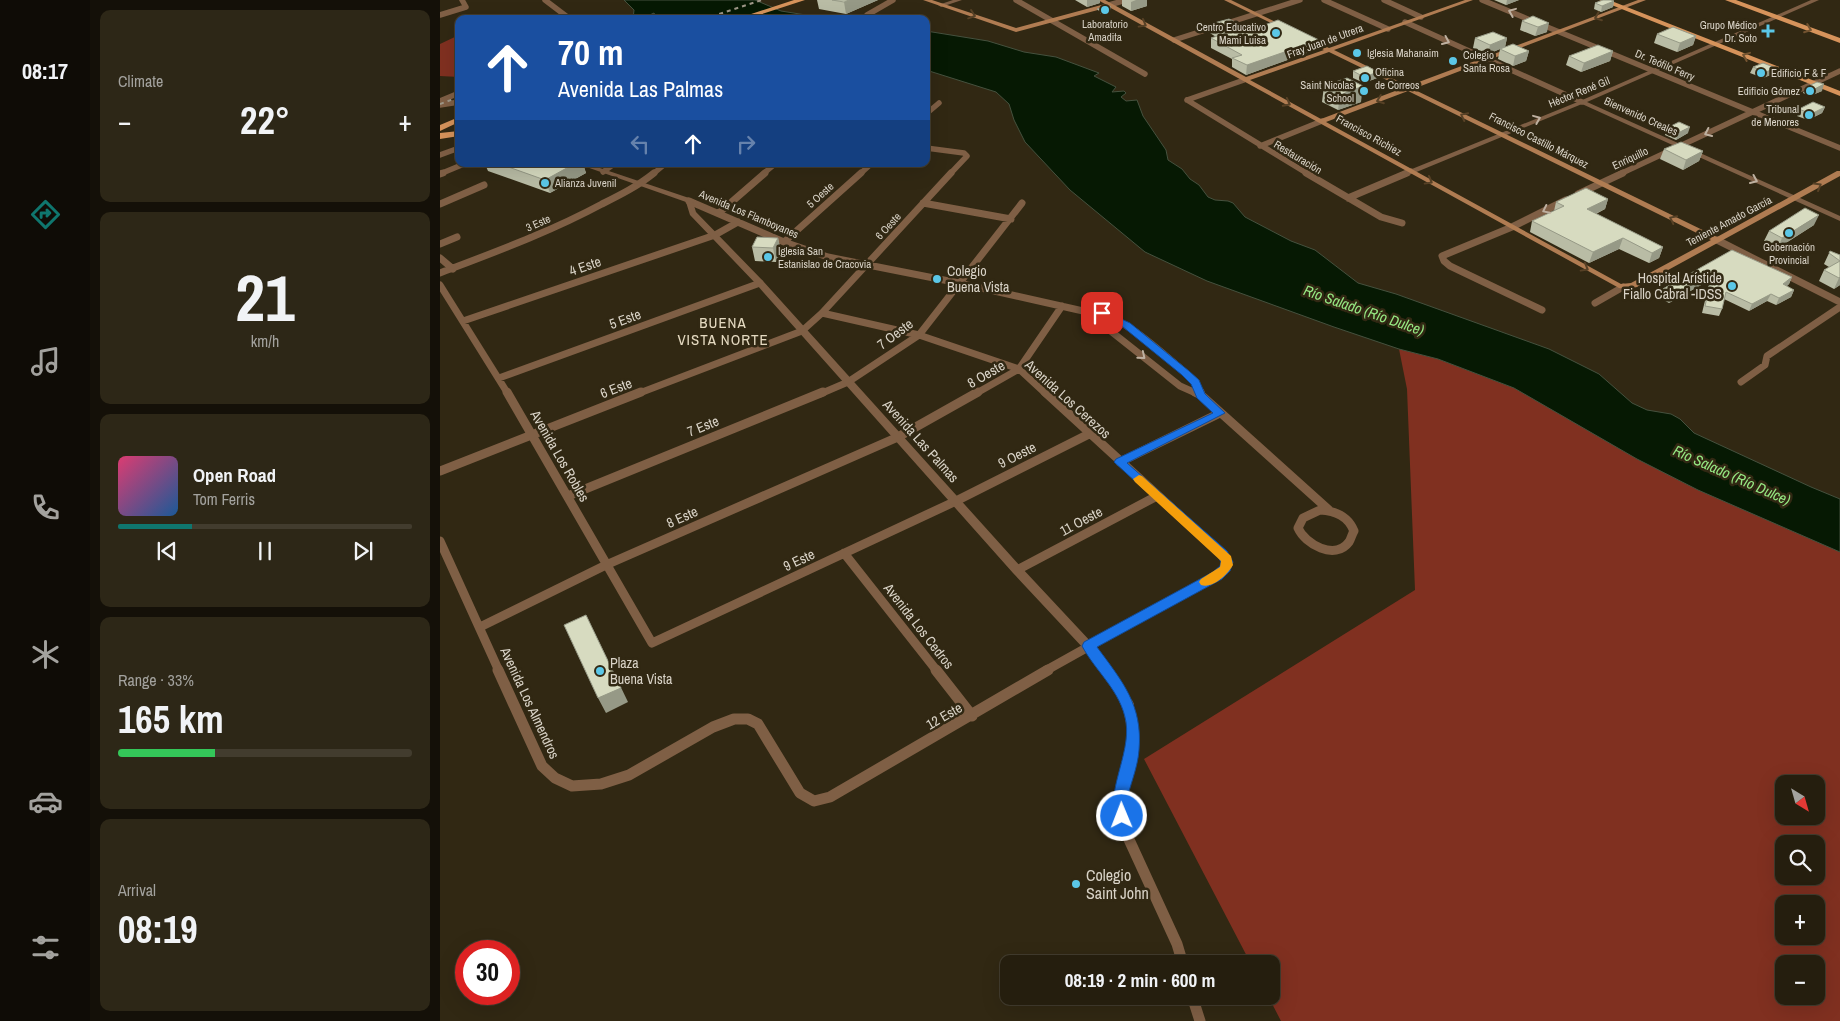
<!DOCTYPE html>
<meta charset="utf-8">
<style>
:root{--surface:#251e0e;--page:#2d2717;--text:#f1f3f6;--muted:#a3a29e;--line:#423c2e;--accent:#0f766e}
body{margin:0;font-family:"Archivo Narrow",sans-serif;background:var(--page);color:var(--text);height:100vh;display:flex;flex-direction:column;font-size:19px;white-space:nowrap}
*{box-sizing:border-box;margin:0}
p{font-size:16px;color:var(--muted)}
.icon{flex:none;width:28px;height:28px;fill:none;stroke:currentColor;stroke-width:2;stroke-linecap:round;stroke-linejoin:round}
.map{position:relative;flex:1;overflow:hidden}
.side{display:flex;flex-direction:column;gap:10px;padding:10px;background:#141008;width:350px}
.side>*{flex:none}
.guide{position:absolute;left:15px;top:15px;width:475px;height:152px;border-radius:10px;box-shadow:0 5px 20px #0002,0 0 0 1px var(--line);background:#1a4fa0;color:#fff;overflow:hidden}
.needle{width:32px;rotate:143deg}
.buttons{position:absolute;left:1335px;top:775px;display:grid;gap:10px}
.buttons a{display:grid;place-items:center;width:50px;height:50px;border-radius:10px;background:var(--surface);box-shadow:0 5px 20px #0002,0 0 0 1px var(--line);font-size:25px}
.speed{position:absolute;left:15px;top:940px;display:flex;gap:10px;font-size:25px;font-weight:700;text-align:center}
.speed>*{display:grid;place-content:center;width:65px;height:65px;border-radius:50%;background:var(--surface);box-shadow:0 5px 20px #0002,0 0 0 1px var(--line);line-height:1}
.speed .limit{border:8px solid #d22;background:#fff;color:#111}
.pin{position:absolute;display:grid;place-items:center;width:42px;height:42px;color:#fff;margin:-21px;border-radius:10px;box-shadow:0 2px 8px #0006}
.me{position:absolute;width:55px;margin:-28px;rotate:359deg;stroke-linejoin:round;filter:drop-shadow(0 0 4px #0008)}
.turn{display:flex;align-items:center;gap:18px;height:105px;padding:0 20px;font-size:22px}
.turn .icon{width:65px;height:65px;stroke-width:2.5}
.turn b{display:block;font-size:35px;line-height:42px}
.lanes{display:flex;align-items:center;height:48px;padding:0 20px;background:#0003;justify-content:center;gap:25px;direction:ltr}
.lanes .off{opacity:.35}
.big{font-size:38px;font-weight:800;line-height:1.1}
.side .widget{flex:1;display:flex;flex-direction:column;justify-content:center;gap:8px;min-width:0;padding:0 18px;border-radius:10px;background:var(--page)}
.side .dial{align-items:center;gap:0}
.dial b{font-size:65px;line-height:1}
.song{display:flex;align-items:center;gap:15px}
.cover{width:60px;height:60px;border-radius:8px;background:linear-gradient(135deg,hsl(340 70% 55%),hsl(210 70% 35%))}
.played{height:5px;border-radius:2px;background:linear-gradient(90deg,var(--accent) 25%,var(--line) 25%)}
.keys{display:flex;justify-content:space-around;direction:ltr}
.heat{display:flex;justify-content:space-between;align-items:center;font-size:28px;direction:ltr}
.charge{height:8px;border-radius:4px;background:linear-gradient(90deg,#34c759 33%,var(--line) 0)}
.trip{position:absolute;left:560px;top:955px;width:280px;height:50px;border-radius:10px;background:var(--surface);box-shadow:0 5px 20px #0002,0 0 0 1px var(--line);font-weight:800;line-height:50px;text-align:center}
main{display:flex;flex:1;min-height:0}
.tabs{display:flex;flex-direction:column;width:90px;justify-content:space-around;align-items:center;background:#0f0c06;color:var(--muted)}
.tabs .icon{width:35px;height:35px}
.tabs .active{color:var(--accent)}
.tabs b{font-size:22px;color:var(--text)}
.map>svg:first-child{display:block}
.green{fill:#803020;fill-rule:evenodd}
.water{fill:#061903;stroke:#45513e}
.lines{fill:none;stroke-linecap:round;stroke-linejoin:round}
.minor-far3{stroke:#7f5f45;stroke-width:5.5}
.minor-far2{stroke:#7f5f45;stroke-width:7}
.minor-far1{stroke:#7f5f45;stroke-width:9}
.minor{stroke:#7f5f45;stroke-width:11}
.tertiary{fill:#7f5f45;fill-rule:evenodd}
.secondary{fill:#b07c52;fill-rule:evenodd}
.primary{fill:#d6935b;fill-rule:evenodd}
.rail{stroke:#9e9788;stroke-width:2;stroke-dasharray:4 4;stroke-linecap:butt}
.wall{fill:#b9bca5}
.shaded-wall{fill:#969986}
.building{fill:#d7dbc0;stroke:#969986}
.oneway{stroke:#beb0a0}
.oneway2{stroke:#574126}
.oneway3{stroke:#735330}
.route{fill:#1a73e8;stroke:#114b97}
.slow{fill:#f59e0b}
.poi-dot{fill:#5bc7e7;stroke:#312813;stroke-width:2}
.labels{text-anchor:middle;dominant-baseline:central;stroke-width:5;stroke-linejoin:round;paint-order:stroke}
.far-poi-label{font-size:11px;fill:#d9d3c7;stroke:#312813;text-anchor:start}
.far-street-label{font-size:11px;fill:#d9d3c7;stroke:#312813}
.street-label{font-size:14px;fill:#d9d3c7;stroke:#312813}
.poi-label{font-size:14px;fill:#d9d3c7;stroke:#312813;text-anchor:start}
.water-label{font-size:15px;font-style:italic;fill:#96e983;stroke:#312813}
.neighbourhood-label{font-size:15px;letter-spacing:1px;fill:#e4d9c0;stroke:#312813}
.near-poi-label{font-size:16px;fill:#d9d3c7;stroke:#312813;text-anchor:start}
</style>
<main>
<nav class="tabs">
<b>08:17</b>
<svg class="icon active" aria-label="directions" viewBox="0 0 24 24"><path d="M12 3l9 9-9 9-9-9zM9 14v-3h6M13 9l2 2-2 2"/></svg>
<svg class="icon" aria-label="music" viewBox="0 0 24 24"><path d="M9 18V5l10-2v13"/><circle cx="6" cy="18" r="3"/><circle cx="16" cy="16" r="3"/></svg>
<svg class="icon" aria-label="phone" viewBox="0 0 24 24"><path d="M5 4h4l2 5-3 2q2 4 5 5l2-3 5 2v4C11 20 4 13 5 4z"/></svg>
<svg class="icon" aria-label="climate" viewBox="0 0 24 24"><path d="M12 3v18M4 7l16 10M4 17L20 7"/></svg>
<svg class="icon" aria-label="car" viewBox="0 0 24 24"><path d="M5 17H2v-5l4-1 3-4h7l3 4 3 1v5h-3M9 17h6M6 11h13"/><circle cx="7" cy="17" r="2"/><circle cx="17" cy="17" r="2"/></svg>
<svg class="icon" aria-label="filters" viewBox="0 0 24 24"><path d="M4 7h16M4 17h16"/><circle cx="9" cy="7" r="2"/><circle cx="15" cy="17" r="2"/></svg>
</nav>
<section class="side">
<div class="widget"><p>Climate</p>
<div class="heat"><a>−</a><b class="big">22°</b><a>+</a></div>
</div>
<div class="widget dial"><b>21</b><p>km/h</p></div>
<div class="widget">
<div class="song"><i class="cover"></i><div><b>Open Road</b><p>Tom Ferris</p></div></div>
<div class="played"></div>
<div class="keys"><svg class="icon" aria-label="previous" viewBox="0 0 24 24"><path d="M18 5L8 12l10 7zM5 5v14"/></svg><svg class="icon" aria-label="pause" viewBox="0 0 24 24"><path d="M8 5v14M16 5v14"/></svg><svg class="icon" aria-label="next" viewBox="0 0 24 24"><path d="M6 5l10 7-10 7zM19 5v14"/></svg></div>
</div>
<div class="widget"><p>Range · 33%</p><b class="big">165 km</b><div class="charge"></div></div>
<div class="widget"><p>Arrival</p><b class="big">08:19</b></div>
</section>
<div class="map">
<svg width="1400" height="1021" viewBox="0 0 1400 1021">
<rect width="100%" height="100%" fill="#312813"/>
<path class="green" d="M19 35V77L0 76V44Z
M959 349 998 359 1074 388 1400 552V1021H841L828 996H831V964H811L704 759 975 590 967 389ZM1344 784H1376V816H1344ZM1344 844H1376V876H1344ZM1344 904H1376V936H1344ZM1344 964H1376V996H1344Z"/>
<path class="water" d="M184 0H315L341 11 391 19H217L214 13 201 19H193L194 10Z
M486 31 548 41 584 52 616 57 659 73 654 76 676 87 672 92 684 91 686 93 681 97 686 101 697 100 703 116 726 150 728 160 742 169 750 179 759 185 768 197 775 200 788 201 793 203 805 217 851 241 875 250 918 283 956 294 1109 349 1159 374 1192 403 1207 410 1231 414 1240 419 1254 433 1371 487 1400 499V552L1258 490 1197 459 1074 388 998 359 959 349 894 327 767 281 705 252 630 190 585 142 574 120 569 104 556 92 486 70Z"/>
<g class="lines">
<path class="minor-far3" d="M105 0 130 19
M576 0 705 74
M884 0 948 29
M944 0 981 17
M1042 0 1400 148
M669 5 686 0
M0 15 26 7 22 0
M427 15 453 0
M965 22 1142 102
M734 40 860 0
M747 100 868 174
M747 100 804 80
M0 101 19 93
M0 105 19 102
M486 114 499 103
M820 146 882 121
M486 148 524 153 527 156 510 174
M0 155 19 148
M163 172 174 164
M0 174 24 164
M213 174 225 164
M323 174 335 164
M420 174 431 164
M964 174 971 171
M1180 174 1400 71"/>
<path class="minor-far2" d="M866 173 941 217 962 223
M0 174 3 173
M1138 194 1183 173
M908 198 967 173
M249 201 344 242 388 257 519 283 652 313C683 313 732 362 756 382L760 394
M483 203 571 219
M0 204 44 185
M279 213 325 173
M1277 240 1400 302
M344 242 421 173
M0 244 17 237
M0 258 13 269
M0 273C55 252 110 232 162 204 180 195 198 186 214 173
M0 285 68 394
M1155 303 1183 287
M1102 310 1010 266 1004 261 1002 256 1072 227 1126 200
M382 313 479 335 579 369 606 394
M652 313 658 321 740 386 758 394
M23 321 275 235 298 222
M59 378 320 283
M1301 382 1325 365 1327 356 1400 307
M197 394 362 331 382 313 511 173
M380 394 408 382 479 335 582 203
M535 394 579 369 622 306"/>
<path class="minor-far1" d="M67 392 212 643 516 501 649 434
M605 392 782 554 787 562 784 571 605 671
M755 392 761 395 889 510
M760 392 761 395
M680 462 780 413
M0 471 201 392
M128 496 383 392
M880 510C896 511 908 516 914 531 912 534 911 539 909 542 895 561 865 544 858 528L863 518Z
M0 541 59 671
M404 553 497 671
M577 570 717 496
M40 627 166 565 458 437 538 392"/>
<path class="minor" d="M58 670 102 766 115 778 132 786 161 784 189 775 273 727 294 719H308L318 724 360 793 374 801 390 797 608 670
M496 670 532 716
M688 704 694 737 692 752 679 800 686 833 737 944 743 964
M752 996 760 1021"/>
<path class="tertiary" d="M513 0H522L501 7 498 5Z
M1371 0H1379L1147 102 1400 216V221L1142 104 974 173 967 171 1140 101Z
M138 164H148L252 199 256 212 323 281 581 567 652 643 681 682 694 704 692 707 688 709 684 707 673 688 644 649 573 573 317 285 250 215 246 202Z"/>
<path class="secondary" d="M483 0H492L576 28 665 4 658 0H665L806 77 884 50 865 40V38H869L889 48 1025 0H1033L894 50 968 86 1198 0H1206L973 89 1277 237 1397 171H1400V176L1197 287 1187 289 1179 288 669 7 576 32ZM889 52 963 88 881 119 810 80ZM968 91 1271 240 1191 283 1181 284 886 122Z
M784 0H791L846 27 841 28Z"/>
<path class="primary" d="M354 0H365L307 19H296Z
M1159 0H1169L1400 91V96Z
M1285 0H1296L1400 38V43Z
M19 117V122L0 131V125Z
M19 131V136L0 139V133Z"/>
<path class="rail" d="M264 19 322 0
M0 104 19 97"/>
</g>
<path class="wall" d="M377 0H438L406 14 379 9Z
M635 0H660V3L647 7Z
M682 0H707V6L691 11 682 6Z
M1054 0H1079L1066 5Z
M1174 1 1173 7 1161 12 1154 9 1155 3Z
M1093 16 1107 32 1095 36 1080 30 1082 21Z
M770 24 879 40 878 49 806 75 792 67V59L771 48V38L776 37 770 33Z
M1217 34 1256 36 1253 45 1237 52 1214 43Z
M1035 38H1067L1065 47 1089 51 1086 61 1073 66 1058 59 1060 49 1048 54 1033 48Z
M1173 51 1170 61 1141 72 1126 65 1129 56Z
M1313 67 1333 74 1323 78 1310 73Z
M913 71 938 72 937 78 924 83 913 78Z
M884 86 921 102 898 110 882 102Z
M1366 87 1382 91 1370 96 1363 93Z
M1385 107 1382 113 1368 120 1357 116 1359 109Z
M1227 128 1248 133 1236 140 1225 135Z
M1224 149 1263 151 1259 161 1243 170 1220 159Z
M45 164H143L146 173 110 193 48 171Z
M1168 199 1165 209 1156 214 1223 247 1219 258 1209 263 1179 249 1149 263 1090 232 1092 221 1114 211 1116 202Z
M1374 225 1338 248 1324 241 1329 231Z
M338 238 341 252 336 262 315 261 312 247Z
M1292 250 1352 277 1349 284 1347 286 1354 290 1351 297 1336 305 1327 301 1309 311 1284 299 1282 309 1279 316 1262 313 1270 280 1229 303 1218 297 1221 290Z
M1390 251 1400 255V285L1394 289 1379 281 1384 270 1389 267 1384 264Z"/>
<path class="shaded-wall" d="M409 0H438L406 14 404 2Z
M647 0H660V3L647 7Z
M696 0H707V6L691 11V2Z
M1067 0H1079L1066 5Z
M1174 1 1173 7 1161 12 1162 6Z
M671 7V10L660 14V11Z
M1109 23 1107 32 1095 36 1098 27Z
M1256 36 1253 45 1237 52 1240 43Z
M1067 38 1065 47 1048 54 1050 45Z
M879 40 878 49 806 75 807 65Z
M1089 51 1086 61 1073 66 1075 56Z
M1173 51 1170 61 1141 72 1144 63Z
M1336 68 1333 74 1323 78 1326 72Z
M938 72 937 78 924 83V77Z
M1384 84 1382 91 1370 96 1373 90Z
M923 86 921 102 898 110 900 95Z
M1385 107 1382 113 1368 120 1371 114Z
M1250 127 1248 133 1236 140 1238 133Z
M1263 151 1259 161 1243 170 1246 160Z
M134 164H143L146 173 110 193 105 180Z
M1168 199 1165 209 1144 219 1147 209Z
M1379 215 1374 225 1338 248 1342 238Z
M338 238 341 252 336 262 333 248Z
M1183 238 1179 249 1149 263 1153 252Z
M1223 247 1219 258 1209 263 1212 253Z
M1273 273 1270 280 1229 303 1232 296Z
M1352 277 1349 284 1340 291 1343 284Z
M1400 277V285L1394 289 1399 278Z
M1354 290 1351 297 1336 305 1339 298Z
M1331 294 1327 301 1309 311 1312 304Z
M146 615 188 702 166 713 158 698Z"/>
<path class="building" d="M392 0H409L404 2Z
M1163 0H1171L1174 1 1162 6 1155 3Z
M667 6 671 7 660 11 657 9Z
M1093 16 1109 23 1098 27 1082 21Z
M789 19 811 30 838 20 879 40 807 65 792 58 802 55 771 38 787 33 770 24Z
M1233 27 1256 36 1240 43 1217 34Z
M1053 32 1067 38 1050 45 1035 38Z
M1073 44 1089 51 1075 56 1060 49Z
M1158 45 1173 51 1144 63 1129 56Z
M1323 63 1336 68 1326 72 1313 67Z
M927 66 938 72 924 77 913 71Z
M907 78 923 86 900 95 884 86Z
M1377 82 1384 84 1373 90 1366 87Z
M1373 102 1385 107 1371 114 1359 109Z
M1239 122 1250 127 1238 133 1227 128Z
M1241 142 1263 151 1246 160 1224 149Z
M60 164H134L105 180Z
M1146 188 1168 199 1147 209 1223 247 1212 253 1183 238 1153 252 1092 221 1124 206 1116 202Z
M1365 208 1379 215 1342 238 1329 231Z
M317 237 338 238 333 248 312 247Z
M1292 250 1352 277 1343 284 1354 290 1339 298 1331 294 1312 304 1286 292 1282 309 1265 306 1273 273 1232 296 1221 290Z
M1390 251 1400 255V277L1399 278 1384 270 1400 261 1389 253Z
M146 615 181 688 158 698 124 625Z"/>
<defs><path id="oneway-chevron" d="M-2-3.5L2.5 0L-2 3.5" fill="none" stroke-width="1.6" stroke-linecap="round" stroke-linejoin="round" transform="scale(1.25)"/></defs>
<g class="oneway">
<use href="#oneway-chevron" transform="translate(1072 12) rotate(-158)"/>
<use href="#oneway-chevron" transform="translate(1006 41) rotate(24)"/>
<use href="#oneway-chevron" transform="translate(1097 119) rotate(-22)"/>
<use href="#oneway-chevron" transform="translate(1268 133) rotate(155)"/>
<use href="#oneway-chevron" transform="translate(1314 180) rotate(24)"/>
<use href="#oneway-chevron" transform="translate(1106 210) rotate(154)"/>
<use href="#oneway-chevron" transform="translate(702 356) rotate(39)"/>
</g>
<g class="oneway2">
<use href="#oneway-chevron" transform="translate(532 15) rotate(19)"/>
<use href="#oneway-chevron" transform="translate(1158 17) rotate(159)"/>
<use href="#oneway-chevron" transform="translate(703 24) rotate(29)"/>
<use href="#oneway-chevron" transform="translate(940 100) rotate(160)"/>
<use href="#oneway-chevron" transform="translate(847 103) rotate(28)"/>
<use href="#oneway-chevron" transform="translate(1024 116) rotate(-154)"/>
<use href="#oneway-chevron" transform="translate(989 181) rotate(29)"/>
<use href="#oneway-chevron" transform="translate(1378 186) rotate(-30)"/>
<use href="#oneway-chevron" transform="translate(1233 219) rotate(-154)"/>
<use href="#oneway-chevron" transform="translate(1145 268) rotate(29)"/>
</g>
<g class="oneway3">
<use href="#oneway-chevron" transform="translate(1368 29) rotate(21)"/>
<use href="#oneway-chevron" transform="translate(1306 56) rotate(-158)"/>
</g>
<path class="route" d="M662 310 690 323 749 371 759 380 765 394 785 413 687 463 787 551 793 562 790 571 782 579 657 647C682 681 703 705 699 750 698 765 692 780 688 795 685 803 691 812 687 821L682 822 677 821C664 794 691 755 686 722 681 691 656 672 642 646L644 642 773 572 780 566 781 562 778 557 674 462 676 459 773 413 757 398 751 384 742 375 683 327 659 315V311Z"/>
<path class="slow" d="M699 475 702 476 791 556 793 565C788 574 773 589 761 585L759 582 761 579 780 567 781 561 695 482 693 479Z"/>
<g class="poi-dot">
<circle cx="665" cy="10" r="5"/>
<path d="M1325.5 23.5h5v5h5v5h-5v5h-5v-5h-5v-5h5z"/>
<circle cx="836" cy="33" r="5"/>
<circle cx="917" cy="53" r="5"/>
<circle cx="1013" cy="61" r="5"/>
<circle cx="1321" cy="73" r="5"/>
<circle cx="925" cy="78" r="5"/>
<circle cx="924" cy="91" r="5"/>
<circle cx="1370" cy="91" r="5"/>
<circle cx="1369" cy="115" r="5"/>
<circle cx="105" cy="183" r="5"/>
<circle cx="1349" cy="233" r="5"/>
<circle cx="328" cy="257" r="5"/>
<circle cx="497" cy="279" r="5"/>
<circle cx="1292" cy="286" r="5"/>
<circle cx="160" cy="671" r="5"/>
<circle cx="636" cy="884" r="5"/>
</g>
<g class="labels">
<g class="far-poi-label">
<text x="665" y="24" text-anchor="middle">Laboratorio<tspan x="665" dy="13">Amadita</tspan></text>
<text x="1317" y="25" text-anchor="end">Grupo Médico<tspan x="1317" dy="13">Dr. Soto</tspan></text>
<text x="826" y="27" text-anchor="end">Centro Educativo<tspan x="826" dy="13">Mami Luisa</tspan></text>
<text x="927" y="53">Iglesia Mahanaim</text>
<text x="1023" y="55">Colegio<tspan x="1023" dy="13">Santa Rosa</tspan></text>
<text x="935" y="72">Oficina<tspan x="935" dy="13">de Correos</tspan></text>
<text x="1331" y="73">Edificio F &amp; F</text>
<text x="914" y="85" text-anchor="end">Saint Nicolas<tspan x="914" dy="13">School</tspan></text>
<text x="1360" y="91" text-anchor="end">Edificio Gómez</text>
<text x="1359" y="109" text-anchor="end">Tribunal<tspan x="1359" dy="13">de Menores</tspan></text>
<text x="115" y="183">Alianza Juvenil</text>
<text x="1349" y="247" text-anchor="middle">Gobernación<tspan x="1349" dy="13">Provincial</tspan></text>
<text x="338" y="251">Iglesia San<tspan x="338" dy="13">Estanislao de Cracovia</tspan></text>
</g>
<g class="far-street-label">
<text transform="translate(885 41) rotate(-20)">Fray Juan de Utrera</text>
<text transform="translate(1225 65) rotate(23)">Dr. Teófilo Ferry</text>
<text transform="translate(1139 92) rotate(-22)">Héctor René Gil</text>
<text transform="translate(1201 116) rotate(24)">Bienvenido Creales</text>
<text transform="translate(929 135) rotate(29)">Francisco Richiez</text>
<text transform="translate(1099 140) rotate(27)">Francisco Castillo Márquez</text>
<text transform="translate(858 157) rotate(31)">Restauración</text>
<text transform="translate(1190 158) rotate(-25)">Enriquillo</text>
<text transform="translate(380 195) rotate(-42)">5 Oeste</text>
<text transform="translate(309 214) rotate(23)">Avenida Los Flamboyanes</text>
<text transform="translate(1289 221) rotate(-28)">Teniente Amado García</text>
<text transform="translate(98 223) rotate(-24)">3 Este</text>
<text transform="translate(448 226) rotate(-47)">6 Oeste</text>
</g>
<g class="street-label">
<text transform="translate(145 266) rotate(-19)">4 Este</text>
<text transform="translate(185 319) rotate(-20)">5 Este</text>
<text transform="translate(455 334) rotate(-37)">7 Oeste</text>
<text transform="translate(546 374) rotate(-30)">8 Oeste</text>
<text transform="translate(176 388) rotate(-21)">6 Este</text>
<text transform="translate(628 399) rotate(42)">Avenida Los Cerezos</text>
<text transform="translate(263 426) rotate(-22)">7 Este</text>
<text transform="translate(481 441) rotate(48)">Avenida Las Palmas</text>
<text transform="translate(577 455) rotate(-27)">9 Oeste</text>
<text transform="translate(120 456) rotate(60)">Avenida Los Robles</text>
<text transform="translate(242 517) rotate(-24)">8 Este</text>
<text transform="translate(641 521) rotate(-28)">11 Oeste</text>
<text transform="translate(359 560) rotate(-25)">9 Este</text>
<text transform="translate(479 626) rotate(52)">Avenida Los Cedros</text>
<text transform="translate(90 703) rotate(65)">Avenida Los Almendros</text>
<text transform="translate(504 716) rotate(-30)">12 Este</text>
</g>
<g class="poi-label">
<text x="507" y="271">Colegio<tspan x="507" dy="16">Buena Vista</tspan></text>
<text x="1282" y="278" text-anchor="end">Hospital Arístide<tspan x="1282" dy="16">Fiallo Cabral -IDSS</tspan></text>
<text x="170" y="663">Plaza<tspan x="170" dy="16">Buena Vista</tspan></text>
</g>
<g class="water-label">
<text transform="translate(924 310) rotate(19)">Río Salado (Río Dulce)</text>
<text transform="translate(1292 475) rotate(24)">Río Salado (Río Dulce)</text>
</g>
<g class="neighbourhood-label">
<text x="283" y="322">BUENA<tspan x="283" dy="17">VISTA NORTE</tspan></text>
</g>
<g class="near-poi-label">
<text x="646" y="875">Colegio<tspan x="646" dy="18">Saint John</tspan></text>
</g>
</g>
</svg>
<div class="buttons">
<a><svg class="needle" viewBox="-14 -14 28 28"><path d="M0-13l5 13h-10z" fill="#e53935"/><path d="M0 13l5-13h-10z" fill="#a3a29e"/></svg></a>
<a><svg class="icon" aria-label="search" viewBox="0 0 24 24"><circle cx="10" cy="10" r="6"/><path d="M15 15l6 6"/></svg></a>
<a>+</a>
<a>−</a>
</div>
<div class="speed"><div class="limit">30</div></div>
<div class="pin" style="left:662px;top:313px;background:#d93025"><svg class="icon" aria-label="arrive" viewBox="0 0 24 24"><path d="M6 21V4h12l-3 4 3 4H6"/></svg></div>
<svg class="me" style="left:682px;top:816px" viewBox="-20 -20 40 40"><circle r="17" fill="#1a73e8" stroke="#fff" stroke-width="3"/><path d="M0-11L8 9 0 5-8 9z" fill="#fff"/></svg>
<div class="trip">08:19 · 2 min · 600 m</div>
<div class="guide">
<div class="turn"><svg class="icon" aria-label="ahead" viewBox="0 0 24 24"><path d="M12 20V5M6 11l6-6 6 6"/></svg><div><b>70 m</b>Avenida Las Palmas</div></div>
<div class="lanes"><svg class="icon off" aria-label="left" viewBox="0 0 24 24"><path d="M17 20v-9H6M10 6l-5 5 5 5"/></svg><svg class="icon" aria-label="ahead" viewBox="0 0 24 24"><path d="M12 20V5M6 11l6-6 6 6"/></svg><svg class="icon off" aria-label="right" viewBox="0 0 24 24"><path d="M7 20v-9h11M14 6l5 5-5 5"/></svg></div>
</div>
</div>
</main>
